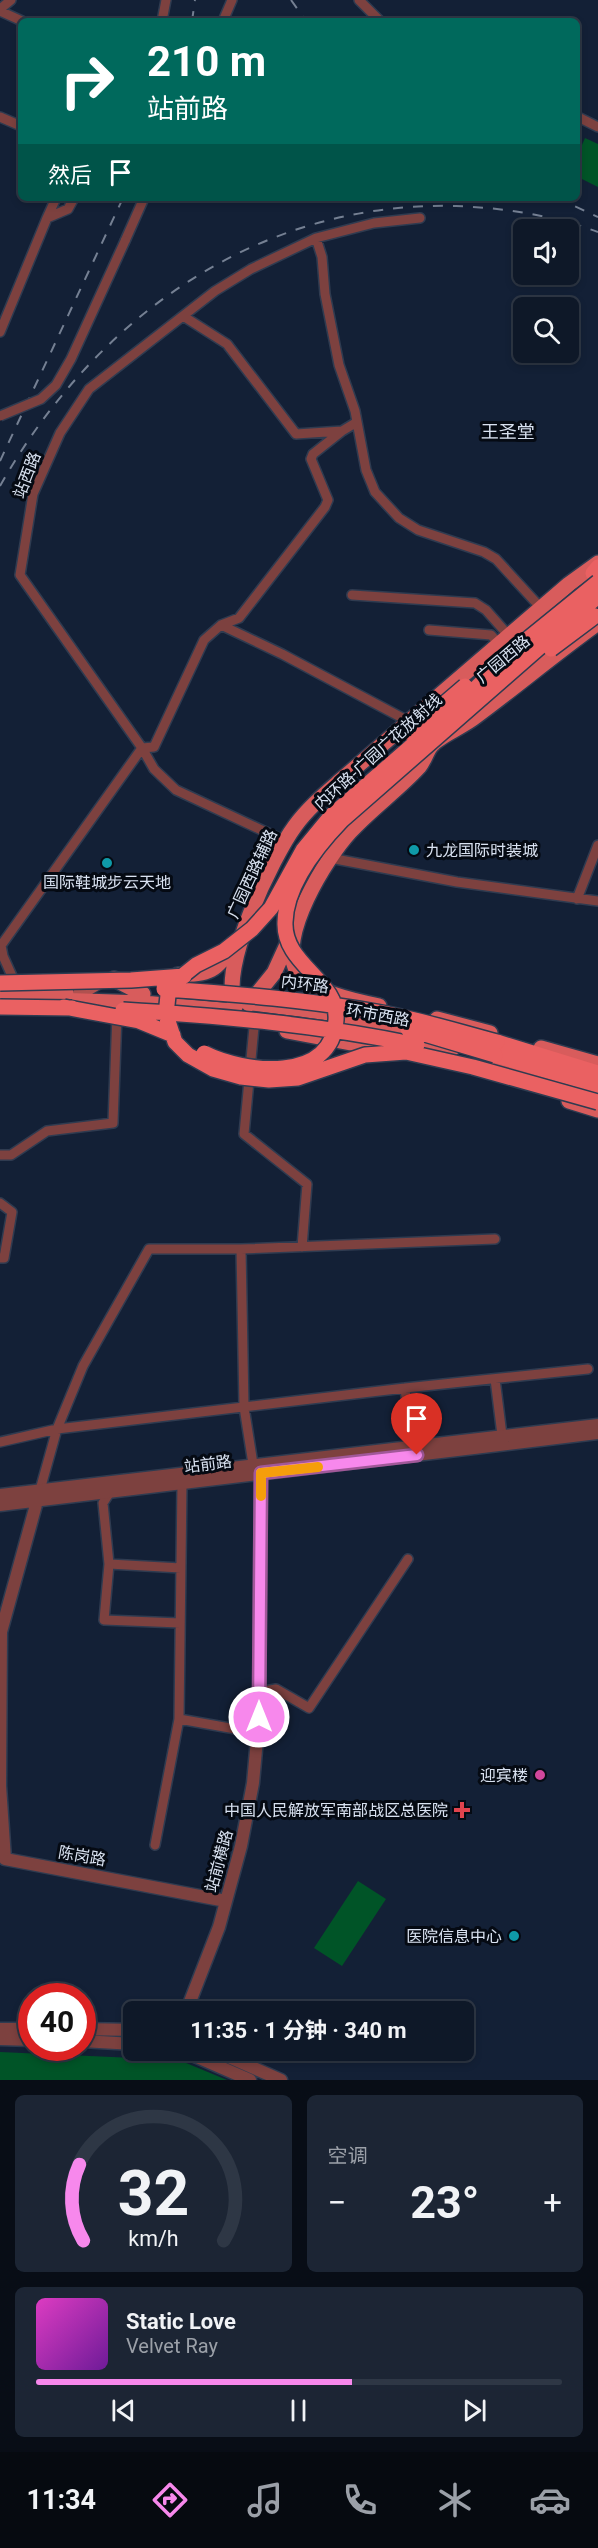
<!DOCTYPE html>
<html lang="zh">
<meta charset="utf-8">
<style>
:root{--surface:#0e1828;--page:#1c2534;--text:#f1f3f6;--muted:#9ba0a8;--line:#2e3745;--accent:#f788ec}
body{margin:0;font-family:Roboto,"Noto Sans SC",sans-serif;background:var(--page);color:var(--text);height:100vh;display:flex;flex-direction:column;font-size:22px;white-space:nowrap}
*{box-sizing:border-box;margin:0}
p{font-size:20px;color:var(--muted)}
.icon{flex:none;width:33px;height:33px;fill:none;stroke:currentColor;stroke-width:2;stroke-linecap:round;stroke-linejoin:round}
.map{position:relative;height:2080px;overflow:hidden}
.panel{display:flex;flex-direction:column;gap:15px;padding:15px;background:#080d16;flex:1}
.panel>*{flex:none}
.guide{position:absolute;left:18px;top:18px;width:562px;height:183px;border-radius:9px;box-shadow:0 3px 9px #0003,0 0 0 2px var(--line);background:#00695c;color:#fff;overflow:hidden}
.tools{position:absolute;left:513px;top:219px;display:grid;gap:12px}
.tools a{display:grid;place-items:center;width:66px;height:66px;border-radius:9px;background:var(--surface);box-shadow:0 3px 9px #0003,0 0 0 2px var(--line);font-size:30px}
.speed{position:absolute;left:18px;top:1983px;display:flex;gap:12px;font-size:30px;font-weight:700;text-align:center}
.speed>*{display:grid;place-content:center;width:78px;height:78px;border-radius:50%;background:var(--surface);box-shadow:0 3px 9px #0003,0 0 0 2px var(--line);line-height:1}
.speed .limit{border:9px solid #d22;background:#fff;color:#111}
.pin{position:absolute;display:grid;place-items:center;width:51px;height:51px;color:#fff;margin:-62px -26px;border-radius:50% 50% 50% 0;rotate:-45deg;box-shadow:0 0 6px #0007}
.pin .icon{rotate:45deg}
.me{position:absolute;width:66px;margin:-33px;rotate:0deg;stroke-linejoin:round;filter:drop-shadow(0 0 4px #0008)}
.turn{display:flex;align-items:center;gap:21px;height:126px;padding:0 30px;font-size:27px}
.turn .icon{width:78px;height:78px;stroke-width:2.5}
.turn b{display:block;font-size:42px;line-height:51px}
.then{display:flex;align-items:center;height:57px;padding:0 30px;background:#0003;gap:12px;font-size:22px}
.big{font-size:45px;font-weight:700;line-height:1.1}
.panel .widget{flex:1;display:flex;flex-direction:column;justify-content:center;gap:9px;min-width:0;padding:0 21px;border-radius:9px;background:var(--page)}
.panel .dial{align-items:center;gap:0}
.dial svg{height:156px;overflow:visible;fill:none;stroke:var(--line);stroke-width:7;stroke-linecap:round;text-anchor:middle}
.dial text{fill:var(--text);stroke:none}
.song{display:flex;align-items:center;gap:18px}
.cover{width:72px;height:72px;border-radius:9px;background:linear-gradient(135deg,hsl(310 70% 55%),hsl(280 70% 35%))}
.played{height:6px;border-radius:3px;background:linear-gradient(90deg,var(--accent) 60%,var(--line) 60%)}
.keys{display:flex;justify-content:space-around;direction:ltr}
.heat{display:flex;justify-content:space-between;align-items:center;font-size:33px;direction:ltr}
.panel .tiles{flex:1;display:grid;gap:15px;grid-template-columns:1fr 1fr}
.widget:last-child{grid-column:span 2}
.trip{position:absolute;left:123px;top:2001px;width:351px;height:60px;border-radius:9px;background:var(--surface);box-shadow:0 3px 9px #0003,0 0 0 2px var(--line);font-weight:700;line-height:60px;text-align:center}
.tab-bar{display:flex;height:96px;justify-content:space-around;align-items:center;background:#060a10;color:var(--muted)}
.tab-bar .icon{width:42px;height:42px}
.tab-bar .selected{color:var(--accent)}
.tab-bar b{font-size:27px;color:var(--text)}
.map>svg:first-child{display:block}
.green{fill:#005427}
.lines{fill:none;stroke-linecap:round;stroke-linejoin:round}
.minor-casing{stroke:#2f3b50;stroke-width:12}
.tertiary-casing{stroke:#2f3b50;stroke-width:15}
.secondary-casing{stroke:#2f3b50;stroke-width:16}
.primary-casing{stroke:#2f3b50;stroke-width:18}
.trunk-casing{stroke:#2f3b50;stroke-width:18}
.minor{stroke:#7d413f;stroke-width:9}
.tertiary{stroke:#7d413f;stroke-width:12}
.secondary{stroke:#b0514f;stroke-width:14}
.primary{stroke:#d85c5c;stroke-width:15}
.trunk{stroke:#ea6162;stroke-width:15}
.rail{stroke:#758093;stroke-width:2;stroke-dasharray:10 10;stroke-linecap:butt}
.minor-bridge-casing{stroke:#2f3b50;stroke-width:12;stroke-linecap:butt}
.trunk-bridge-casing{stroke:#2f3b50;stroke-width:18;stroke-linecap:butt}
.minor-bridge{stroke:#7d413f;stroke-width:9}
.trunk-bridge{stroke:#ea6162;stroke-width:15}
.route-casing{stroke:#a15899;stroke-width:15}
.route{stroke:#f788ec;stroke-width:10}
.slow{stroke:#f59e0b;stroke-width:10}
.culture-dot{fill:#0f9aa8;stroke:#050a13;stroke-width:2}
.hotel-dot{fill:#d1479c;stroke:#050a13;stroke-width:2}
.health-dot{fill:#e0444e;stroke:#050a13;stroke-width:2}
.labels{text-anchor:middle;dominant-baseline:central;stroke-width:6;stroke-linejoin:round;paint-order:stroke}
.street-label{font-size:16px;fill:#d9e2f1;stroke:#050a13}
.poi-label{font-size:16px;fill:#d9e2f1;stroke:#050a13;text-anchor:end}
.neighbourhood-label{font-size:18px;fill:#d9e2f1;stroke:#050a13}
</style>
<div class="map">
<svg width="598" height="2080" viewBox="0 0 598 2080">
<rect width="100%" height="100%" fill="#132036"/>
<path class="green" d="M585 138 598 144V187L578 177V154Z
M358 1881 386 1899 342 1966 314 1948Z
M0 2052 179 2060 227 2080H0Z"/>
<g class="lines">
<defs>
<path id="minor" d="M359 0 380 21
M0 9 11 0
M0 11 22 21
M162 21 166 0
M223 21 232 0
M0 117 21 126
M578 117 598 127
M47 218 56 198
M316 238 322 257 325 294 339 365 355 411 366 470 375 492 399 518 418 530 484 552 496 559 541 608
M125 241 144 198
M183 316 227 344 296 434 342 431
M0 332 47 218 68 209 74 198
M352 595 475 603 486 610 509 636
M221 625 282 654 410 722
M429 630 491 635 500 645
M285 841 176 790 154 769 142 748 20 575 33 494 60 433 89 389 215 291 251 269 316 238 374 223 420 218
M330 858 457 882 598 901
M577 899 598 845
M1 945 3 956 12 976
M0 947 142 748 154 747 204 640 221 625 239 618 325 507 328 500 311 459 313 454 342 431 357 422
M254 1027 244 1134 307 1184 302 1247
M0 1155H11L47 1131 113 1123 117 1014
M0 1203 12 1212 4 1258H0
M495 1379 502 1435
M405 1388 412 1446
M0 1442 57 1429 83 1366 149 1249H241
M253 1464 244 1407 241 1249 495 1239
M109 1487 110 1492 103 1503 109 1564 104 1620 180 1623
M40 1490 57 1429 405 1388 588 1369
M109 1564 181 1568
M259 1692 276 1689 309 1708 408 1559
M179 1719 258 1733
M155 1845 179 1719 182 1484"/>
<path id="tertiary" d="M0 1495 598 1425
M0 1505 598 1433
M0 1785 1 1632 39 1494
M0 1786 5 1859 226 1901
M186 2012 219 1927 241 1846 253 1783 259 1717 261 1473 256 1467
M0 2029H32
M82 2029 134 2030
M0 2039 32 2040
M82 2041 134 2044
M181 2050 250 2080
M213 2050 281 2080"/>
<path id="secondary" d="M80 993 102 980"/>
<path id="primary" d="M178 975C209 974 217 972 233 944
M114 979 143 994
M0 992 66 993
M54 1000 143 1003 234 1011
M252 1003 322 1012 420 1031
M249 1004 274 973 290 938
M236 1005C217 971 273 856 295 826 308 808 325 794 341 780L569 584 598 563
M379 1006C355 1001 311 992 297 971 276 938 327 857 350 832 371 809 398 790 419 767 425 760 427 749 433 744 440 736 464 726 475 717 517 686 556 653 598 623
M437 1019 490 1033
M287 1031 393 1051
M405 1038 452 1049
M541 1048 598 1064
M492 1061 557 1084
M569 1101 598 1110"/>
<path id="trunk" d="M593 573 598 567
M497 1042 598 1073
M495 1055 598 1086"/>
</defs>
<use href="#minor" class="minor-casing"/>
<use href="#tertiary" class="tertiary-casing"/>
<use href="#secondary" class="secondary-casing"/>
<use href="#primary" class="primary-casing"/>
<use href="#trunk" class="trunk-casing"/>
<use href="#minor" class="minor"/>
<use href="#tertiary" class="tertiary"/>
<use href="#secondary" class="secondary"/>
<use href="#primary" class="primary"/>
<use href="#trunk" class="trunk"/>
<path class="rail" d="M291 0 306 21
M192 21 195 0
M557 198 598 217
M0 461 123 198
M0 486C95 318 257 201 456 206 504 208 552 215 598 232"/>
<defs>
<path id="minor-bridge" d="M0 416 41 399 56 385 71 359 125 241"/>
<path id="trunk-bridge" d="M598 582 513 651 460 704 331 816 303 850 271 908 252 929 224 951 196 965 176 981 168 995 166 1015 175 1042 188 1055 213 1069 241 1077 269 1080 298 1078 365 1055 406 1052 473 1067 598 1102
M551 649 595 616
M410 733 465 686
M0 983 131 980 184 976
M164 989C237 994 310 1000 382 1013 421 1020 459 1032 497 1042
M0 1007 72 1008
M64 1007 139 1021 173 1035
M123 1010C222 1016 321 1025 417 1045
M408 1029 495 1055
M204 1053C244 1073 332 1084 336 1020 339 980 283 965 285 922 286 884 316 847 342 820L598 596"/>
</defs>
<use href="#minor-bridge" class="minor-bridge-casing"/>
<use href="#trunk-bridge" class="trunk-bridge-casing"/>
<use href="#minor-bridge" class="minor-bridge"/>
<use href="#trunk-bridge" class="trunk-bridge"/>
</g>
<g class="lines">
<defs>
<path id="route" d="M259 1717 261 1473 417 1455"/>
</defs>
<use href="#route" class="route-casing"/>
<use href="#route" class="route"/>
<path class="slow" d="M261 1496V1473L318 1467"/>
</g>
<g class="culture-dot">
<circle cx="414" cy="850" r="6"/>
<circle cx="107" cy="863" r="6"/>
<circle cx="514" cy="1936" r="6"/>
</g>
<circle class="hotel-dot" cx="540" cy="1775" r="6"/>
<path class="health-dot" d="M459 1801h6v6h6v6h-6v6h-6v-6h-6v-6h6z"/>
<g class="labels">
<g class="street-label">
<text transform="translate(27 475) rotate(-69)">站西路</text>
<text transform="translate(503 659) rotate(-40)">广园西路</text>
<text transform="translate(378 752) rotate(-42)">内环路-广园广花放射线</text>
<text transform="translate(252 874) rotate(-65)">广园西路辅路</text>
<text transform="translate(305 984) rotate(7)">内环路</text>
<text transform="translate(378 1015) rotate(10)">环市西路</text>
<text transform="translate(208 1464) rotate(-7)">站前路</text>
<text transform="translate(82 1856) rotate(10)">陈岗路</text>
<text transform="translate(219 1861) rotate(-75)">站前横路</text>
</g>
<g class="poi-label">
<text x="426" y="850" text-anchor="start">九龙国际时装城</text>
<text x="107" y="882" text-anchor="middle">国际鞋城步云天地</text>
<text x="528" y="1775">迎宾楼</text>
<text x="448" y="1810">中国人民解放军南部战区总医院</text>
<text x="502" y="1936">医院信息中心</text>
</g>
<g class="neighbourhood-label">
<text x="508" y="431">王圣堂</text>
</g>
</g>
</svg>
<div class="tools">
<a><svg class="icon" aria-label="sound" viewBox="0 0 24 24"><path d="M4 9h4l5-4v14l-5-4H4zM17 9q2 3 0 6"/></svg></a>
<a><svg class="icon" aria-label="search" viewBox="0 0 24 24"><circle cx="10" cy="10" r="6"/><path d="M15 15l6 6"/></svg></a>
</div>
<div class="speed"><div class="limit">40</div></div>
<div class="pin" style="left:417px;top:1455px;background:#d93025"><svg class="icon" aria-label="arrive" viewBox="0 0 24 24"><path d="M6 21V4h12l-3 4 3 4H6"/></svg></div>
<svg class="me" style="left:259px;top:1717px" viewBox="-20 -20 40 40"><circle r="17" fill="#f788ec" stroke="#fff" stroke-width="3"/><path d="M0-11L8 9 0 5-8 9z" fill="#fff"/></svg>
<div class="trip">11:35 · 1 分钟 · 340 m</div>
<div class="guide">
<div class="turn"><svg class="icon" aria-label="right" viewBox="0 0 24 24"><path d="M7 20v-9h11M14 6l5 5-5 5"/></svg><div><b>210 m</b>站前路</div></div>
<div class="then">然后<svg class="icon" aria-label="arrive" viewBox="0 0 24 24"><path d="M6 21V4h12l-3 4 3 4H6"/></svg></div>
</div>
</div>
<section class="panel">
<div class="tiles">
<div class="widget dial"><svg viewBox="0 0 100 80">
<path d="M14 69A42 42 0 1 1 86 69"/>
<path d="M14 69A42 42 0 0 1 12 30" stroke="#f788ec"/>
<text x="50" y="56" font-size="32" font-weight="700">32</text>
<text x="50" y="72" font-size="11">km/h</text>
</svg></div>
<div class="widget"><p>空调</p>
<div class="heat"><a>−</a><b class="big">23°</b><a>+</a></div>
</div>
<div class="widget">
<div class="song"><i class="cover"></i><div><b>Static Love</b><p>Velvet Ray</p></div></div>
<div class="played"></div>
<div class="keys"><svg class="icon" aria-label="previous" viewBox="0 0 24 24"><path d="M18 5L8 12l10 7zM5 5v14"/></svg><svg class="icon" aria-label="pause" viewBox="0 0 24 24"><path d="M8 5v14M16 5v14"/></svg><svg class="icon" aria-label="next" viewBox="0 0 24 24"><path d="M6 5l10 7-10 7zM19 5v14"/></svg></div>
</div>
</div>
</section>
<nav class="tab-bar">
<b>11:34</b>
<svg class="icon selected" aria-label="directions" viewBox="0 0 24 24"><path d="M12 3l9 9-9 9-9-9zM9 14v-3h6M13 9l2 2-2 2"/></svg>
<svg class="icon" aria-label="music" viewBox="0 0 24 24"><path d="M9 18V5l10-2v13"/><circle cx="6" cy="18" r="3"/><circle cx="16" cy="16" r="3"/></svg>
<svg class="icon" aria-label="phone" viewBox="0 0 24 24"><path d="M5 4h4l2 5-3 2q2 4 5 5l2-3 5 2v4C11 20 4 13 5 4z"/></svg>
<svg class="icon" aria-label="climate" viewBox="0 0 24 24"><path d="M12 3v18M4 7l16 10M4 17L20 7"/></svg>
<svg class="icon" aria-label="car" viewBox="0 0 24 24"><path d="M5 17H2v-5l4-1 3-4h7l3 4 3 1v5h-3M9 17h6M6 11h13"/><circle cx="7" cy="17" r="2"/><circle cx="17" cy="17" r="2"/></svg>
</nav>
